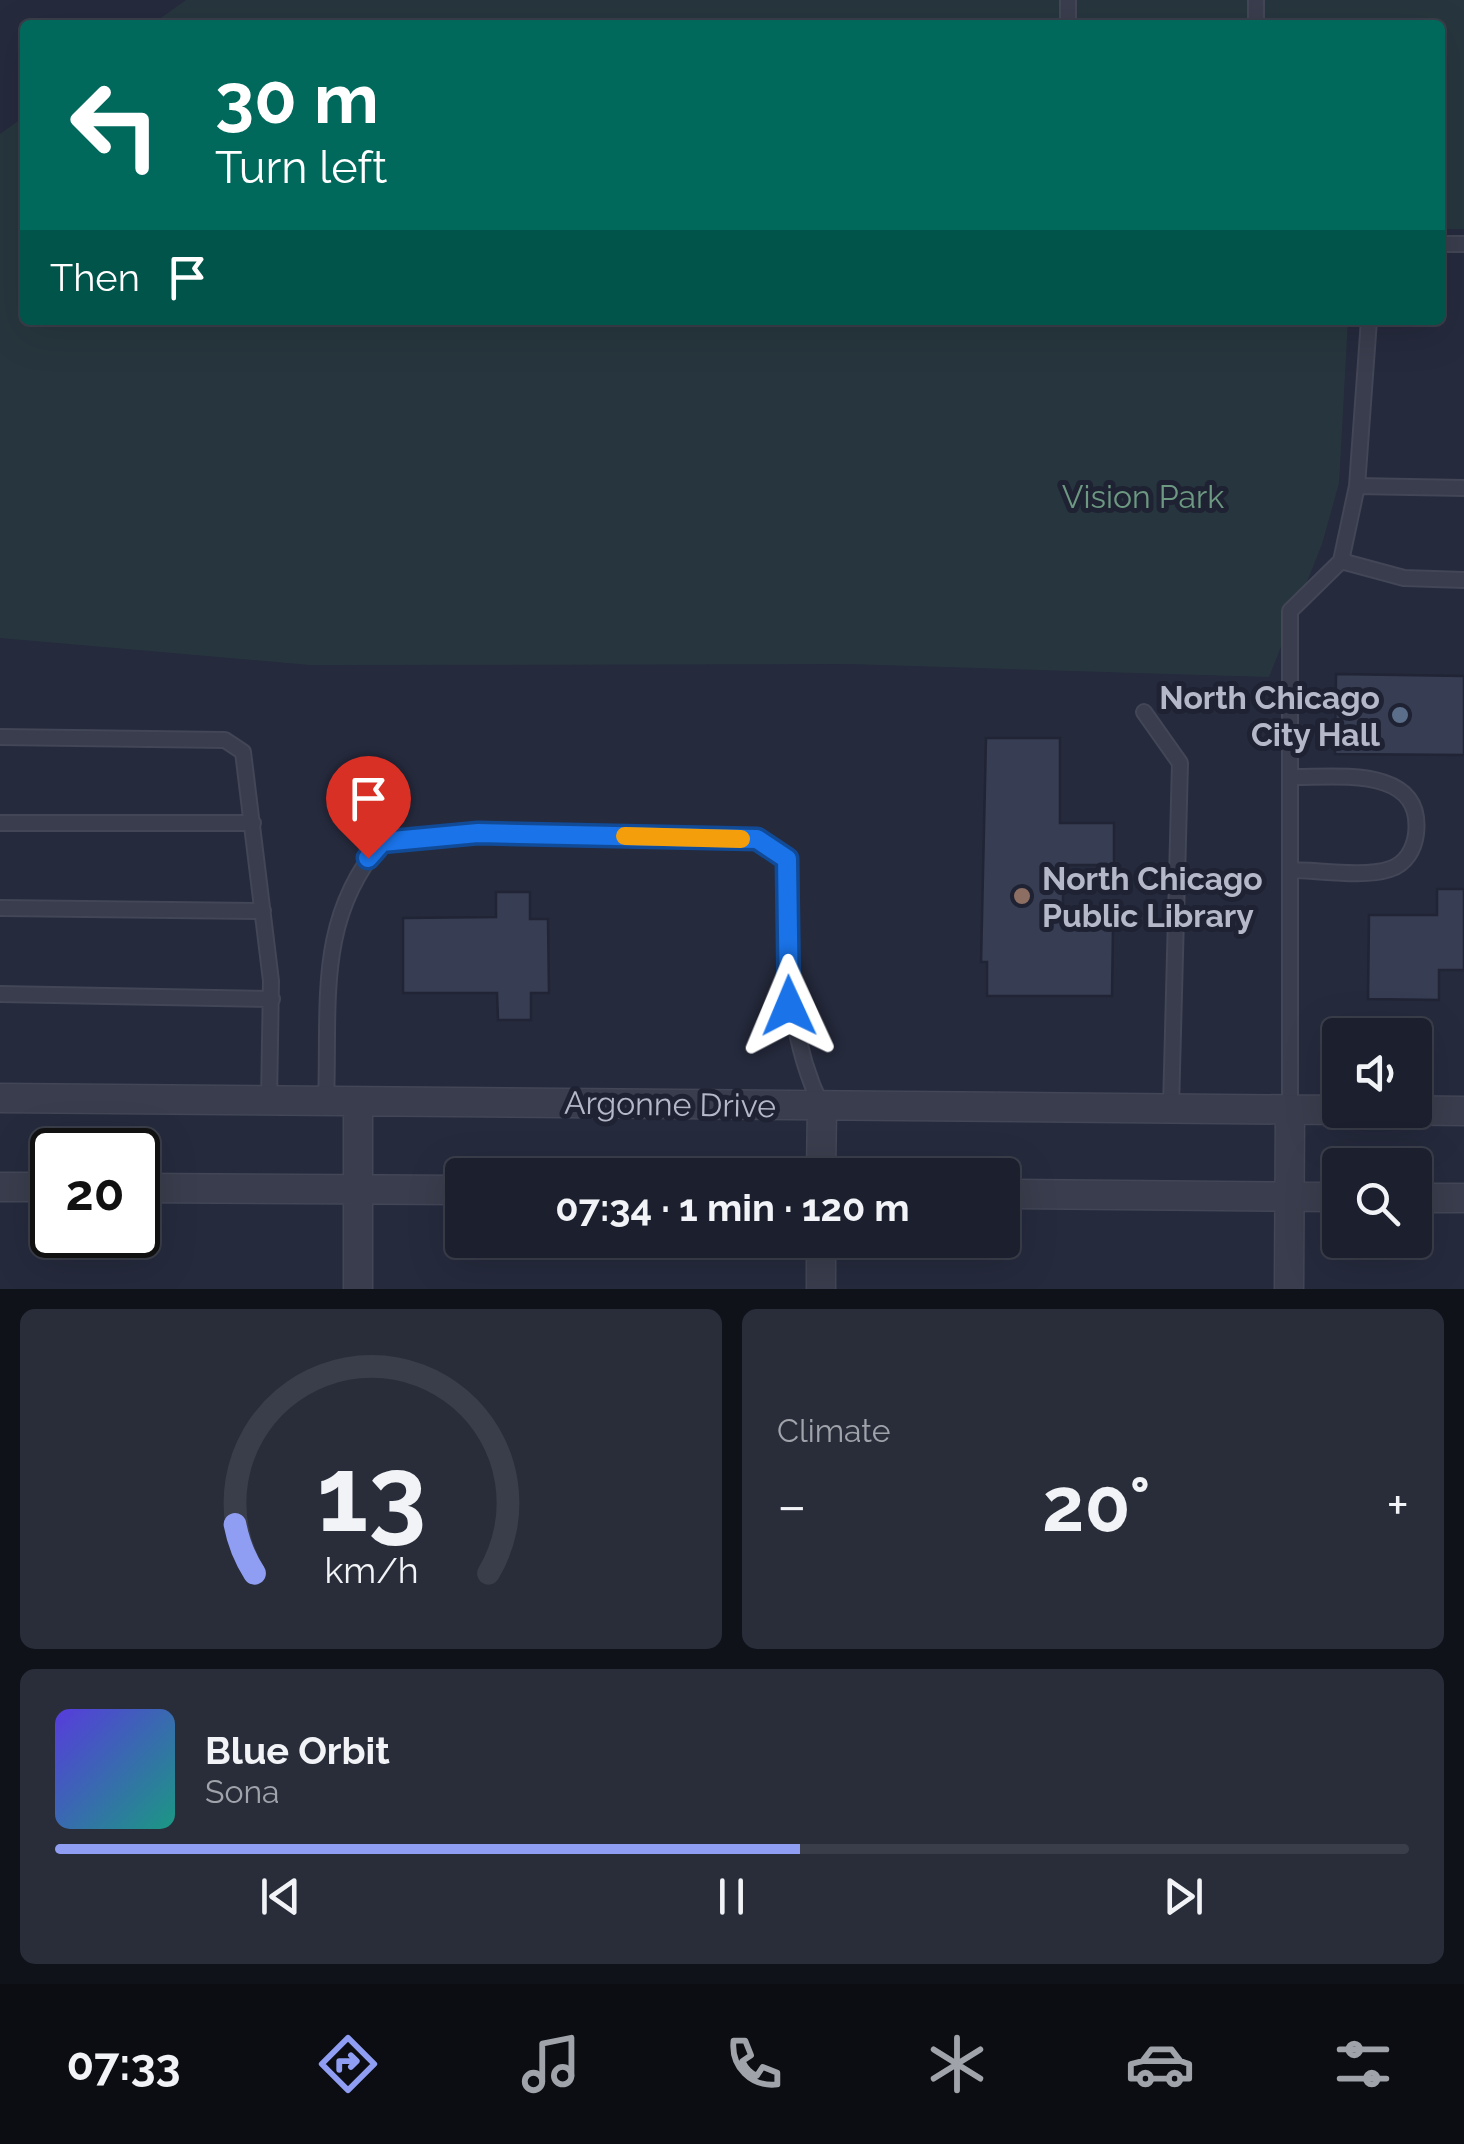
<!DOCTYPE html>
<meta charset="utf-8">
<style>
:root{--surface:#1c202e;--page:#292d3a;--text:#f1f3f6;--muted:#a0a3aa;--line:#3a3e4a;--accent:#8f9ef3}
body{margin:0;font-family:Raleway,sans-serif;background:var(--page);color:var(--text);height:100vh;display:flex;flex-direction:column;font-size:38px;white-space:nowrap}
*{box-sizing:border-box;margin:0}
p{font-size:32px;color:var(--muted)}
.icon{flex:none;width:55px;height:55px;fill:none;stroke:currentColor;stroke-width:2;stroke-linecap:round;stroke-linejoin:round}
.map{position:relative;height:1289px;overflow:hidden}
.drawer{display:flex;flex-direction:column;gap:20px;padding:20px;background:#0f1219;flex:1}
.drawer>*{flex:none}
.banner{position:absolute;left:20px;top:20px;width:1425px;height:305px;border-radius:10px;box-shadow:0 10px 40px #0002,0 0 0 2px var(--line);background:#00695c;color:#fff;overflow:hidden}
.tools{position:absolute;left:1322px;top:1018px;display:grid;gap:20px}
.tools a{display:grid;place-items:center;width:110px;height:110px;border-radius:10px;background:var(--surface);box-shadow:0 10px 40px #0002,0 0 0 2px var(--line);font-size:50px}
.speed{position:absolute;left:30px;top:1128px;display:flex;gap:20px;font-size:50px;font-weight:700;text-align:center}
.speed>*{display:grid;place-content:center;width:130px;height:130px;border-radius:50%;background:var(--surface);box-shadow:0 10px 40px #0002,0 0 0 2px var(--line);line-height:1}
.speed .limit{border:5px solid #111;border-radius:15px;background:#fff;color:#111}
.pin{position:absolute;display:grid;place-items:center;width:85px;height:85px;color:#fff;margin:-102px -42px;border-radius:50% 50% 50% 0;rotate:-45deg;box-shadow:0 0 10px #0007}
.pin .icon{rotate:45deg}
.me{position:absolute;width:110px;margin:-55px;rotate:359deg;stroke-linejoin:round;filter:drop-shadow(0 0 8px #0008)}
.turn{display:flex;align-items:center;gap:35px;height:210px;padding:0 30px;font-size:45px}
.turn .icon{width:130px;height:130px;stroke-width:2.5}
.turn b{display:block;font-size:70px;line-height:85px}
.then{display:flex;align-items:center;height:95px;padding:0 30px;background:#0003;gap:20px;font-size:38px}
.big{font-size:75px;font-weight:700;line-height:1.1}
.drawer .tile{flex:1;display:flex;flex-direction:column;justify-content:center;gap:15px;min-width:0;padding:0 35px;border-radius:15px;background:var(--page)}
.drawer .dial{align-items:center;gap:0}
.dial svg{height:260px;overflow:visible;fill:none;stroke:var(--line);stroke-width:7;stroke-linecap:round;text-anchor:middle}
.dial text{fill:var(--text);stroke:none}
.song{display:flex;align-items:center;gap:30px}
.cover{width:120px;height:120px;border-radius:15px;background:linear-gradient(135deg,hsl(250 70% 55%),hsl(170 70% 35%))}
.played{height:10px;border-radius:5px;background:linear-gradient(90deg,var(--accent) 55%,var(--line) 55%)}
.keys{display:flex;justify-content:space-around;direction:ltr}
.heat{display:flex;justify-content:space-between;align-items:center;font-size:55px;direction:ltr}
.drawer .tiles{flex:1;display:grid;gap:20px;grid-template-columns:1fr 1fr}
.tile:last-child{grid-column:span 2}
.trip{position:absolute;left:445px;top:1158px;width:575px;height:100px;border-radius:10px;background:var(--surface);box-shadow:0 10px 40px #0002,0 0 0 2px var(--line);font-weight:700;line-height:100px;text-align:center}
.tabs{display:flex;height:160px;justify-content:space-around;align-items:center;background:#0b0d12;color:var(--muted)}
.tabs .icon{width:70px;height:70px}
.tabs .on{color:var(--accent)}
.tabs b{font-size:45px;color:var(--text)}
.map>svg:first-child{display:block}
.green{fill:#27363e}
.building{fill:#373d53;stroke:#202434;stroke-width:2.5}
.lines{fill:none;stroke-linecap:round;stroke-linejoin:round}
.lane-casing{stroke:#424656;stroke-width:18}
.street-casing{stroke:#424656;stroke-width:31}
.lane{stroke:#393d4d;stroke-width:14}
.street{stroke:#393d4d;stroke-width:28}
.route-casing{stroke:#114b97;stroke-width:25}
.route{stroke:#1a73e8;stroke-width:18}
.slow{stroke:#f59e0b;stroke-width:18}
.service-dot{fill:#5c6f8a;stroke:#1e2232;stroke-width:4}
.education-dot{fill:#8d6e63;stroke:#1e2232;stroke-width:4}
.labels{text-anchor:middle;dominant-baseline:central;stroke-width:10;stroke-linejoin:round;paint-order:stroke}
.park-label{font-size:32px;fill:#6d9881;stroke:#1e2232}
.poi-label{font-size:32px;font-weight:bold;fill:#b5b8c8;stroke:#1e2232;text-anchor:end}
.street-label{font-size:32px;fill:#b5b8c8;stroke:#1e2232}
</style>
<div class="map">
<svg width="1464" height="1289" viewBox="0 0 1464 1289">
<rect width="100%" height="100%" fill="#252a3d"/>
<path class="green" d="M186 0H1464V229H1440V25H151Z
M25 116V320H1348L1339 483 1322 544 1269 677 850 664 310 665 0 638V134Z"/>
<path class="building" d="M1336 674 1464 676V755L1335 754Z
M986 738H1060V823H1114V865H1063V928H1113L1112 996H987V962H981Z
M1437 889H1464V970H1439V1000L1368 999 1369 915H1437Z
M496 892H530V919H548L549 993H531V1020H498L497 993H403V918L496 917Z"/>
<g class="lines">
<defs>
<path id="lane" d="M1256 0V25
M1068 25V0
M1440 244H1464
M1357 486 1464 488
M1341 561 1404 578 1464 580
M1144 712 1180 763 1171 1108
M0 737 225 740 243 752 271 981 269 1101
M1290 777C1334 778 1424 764 1416 834 1414 849 1406 864 1390 869 1363 878 1319 870 1290 870
M0 823H253
M0 908 263 911
M0 994 272 999
M326 1101C330 1004 315 920 382 842L478 833 757 839 787 859C788 945 783 1026 821 1105
M1290 1109V611L1341 561 1357 486 1369 320"/>
<path id="street" d="M0 1098 1340 1110
M1382 1110 1464 1111
M821 1175 822 1106
M0 1187H52
M138 1188 462 1190
M1002 1194 1340 1197
M1415 1198H1464
M358 1289V1102
M821 1289V1240
M1289 1289 1290 1109"/>
</defs>
<use href="#lane" class="lane-casing"/>
<use href="#street" class="street-casing"/>
<use href="#lane" class="lane"/>
<use href="#street" class="street"/>
</g>
<g class="lines">
<defs>
<path id="route" d="M368 858 382 842 478 833 757 839 787 859 789 1006"/>
</defs>
<use href="#route" class="route-casing"/>
<use href="#route" class="route"/>
<path class="slow" d="M625 836 741 839"/>
</g>
<circle class="service-dot" cx="1400" cy="715" r="10"/>
<circle class="education-dot" cx="1022" cy="896" r="10"/>
<g class="labels">
<g class="park-label">
<text x="1143" y="496">Vision Park</text>
</g>
<g class="poi-label">
<text x="1380" y="697">North Chicago<tspan x="1380" dy="37">City Hall</tspan></text>
<text x="1042" y="878" text-anchor="start">North Chicago<tspan x="1042" dy="37">Public Library</tspan></text>
</g>
<g class="street-label">
<text transform="translate(670 1104) rotate(1)">Argonne Drive</text>
</g>
</g>
</svg>
<div class="tools">
<a><svg class="icon" aria-label="sound" viewBox="0 0 24 24"><path d="M4 9h4l5-4v14l-5-4H4zM17 9q2 3 0 6"/></svg></a>
<a><svg class="icon" aria-label="search" viewBox="0 0 24 24"><circle cx="10" cy="10" r="6"/><path d="M15 15l6 6"/></svg></a>
</div>
<div class="speed"><div class="limit">20</div></div>
<div class="pin" style="left:368px;top:858px;background:#d93025"><svg class="icon" aria-label="arrive" viewBox="0 0 24 24"><path d="M6 21V4h12l-3 4 3 4H6"/></svg></div>
<svg class="me" style="left:789px;top:1006px" viewBox="-20 -20 40 40"><path d="M0-17L14 15 0 8-14 15z" fill="#1a73e8" stroke="#fff" stroke-width="4"/></svg>
<div class="trip">07:34 · 1 min · 120 m</div>
<div class="banner">
<div class="turn"><svg class="icon" aria-label="left" viewBox="0 0 24 24"><path d="M17 20v-9H6M10 6l-5 5 5 5"/></svg><div><b>30 m</b>Turn left</div></div>
<div class="then">Then<svg class="icon" aria-label="arrive" viewBox="0 0 24 24"><path d="M6 21V4h12l-3 4 3 4H6"/></svg></div>
</div>
</div>
<section class="drawer">
<div class="tiles">
<div class="tile dial"><svg viewBox="0 0 100 80">
<path d="M14 69A42 42 0 1 1 86 69"/>
<path d="M14 69A42 42 0 0 1 8 54" stroke="#8f9ef3"/>
<text x="50" y="56" font-size="32" font-weight="700">13</text>
<text x="50" y="72" font-size="11">km/h</text>
</svg></div>
<div class="tile"><p>Climate</p>
<div class="heat"><a>−</a><b class="big">20°</b><a>+</a></div>
</div>
<div class="tile">
<div class="song"><i class="cover"></i><div><b>Blue Orbit</b><p>Sona</p></div></div>
<div class="played"></div>
<div class="keys"><svg class="icon" aria-label="previous" viewBox="0 0 24 24"><path d="M18 5L8 12l10 7zM5 5v14"/></svg><svg class="icon" aria-label="pause" viewBox="0 0 24 24"><path d="M8 5v14M16 5v14"/></svg><svg class="icon" aria-label="next" viewBox="0 0 24 24"><path d="M6 5l10 7-10 7zM19 5v14"/></svg></div>
</div>
</div>
</section>
<nav class="tabs">
<b>07:33</b>
<svg class="icon on" aria-label="directions" viewBox="0 0 24 24"><path d="M12 3l9 9-9 9-9-9zM9 14v-3h6M13 9l2 2-2 2"/></svg>
<svg class="icon" aria-label="music" viewBox="0 0 24 24"><path d="M9 18V5l10-2v13"/><circle cx="6" cy="18" r="3"/><circle cx="16" cy="16" r="3"/></svg>
<svg class="icon" aria-label="phone" viewBox="0 0 24 24"><path d="M5 4h4l2 5-3 2q2 4 5 5l2-3 5 2v4C11 20 4 13 5 4z"/></svg>
<svg class="icon" aria-label="climate" viewBox="0 0 24 24"><path d="M12 3v18M4 7l16 10M4 17L20 7"/></svg>
<svg class="icon" aria-label="car" viewBox="0 0 24 24"><path d="M5 17H2v-5l4-1 3-4h7l3 4 3 1v5h-3M9 17h6M6 11h13"/><circle cx="7" cy="17" r="2"/><circle cx="17" cy="17" r="2"/></svg>
<svg class="icon" aria-label="filters" viewBox="0 0 24 24"><path d="M4 7h16M4 17h16"/><circle cx="9" cy="7" r="2"/><circle cx="15" cy="17" r="2"/></svg>
</nav>
